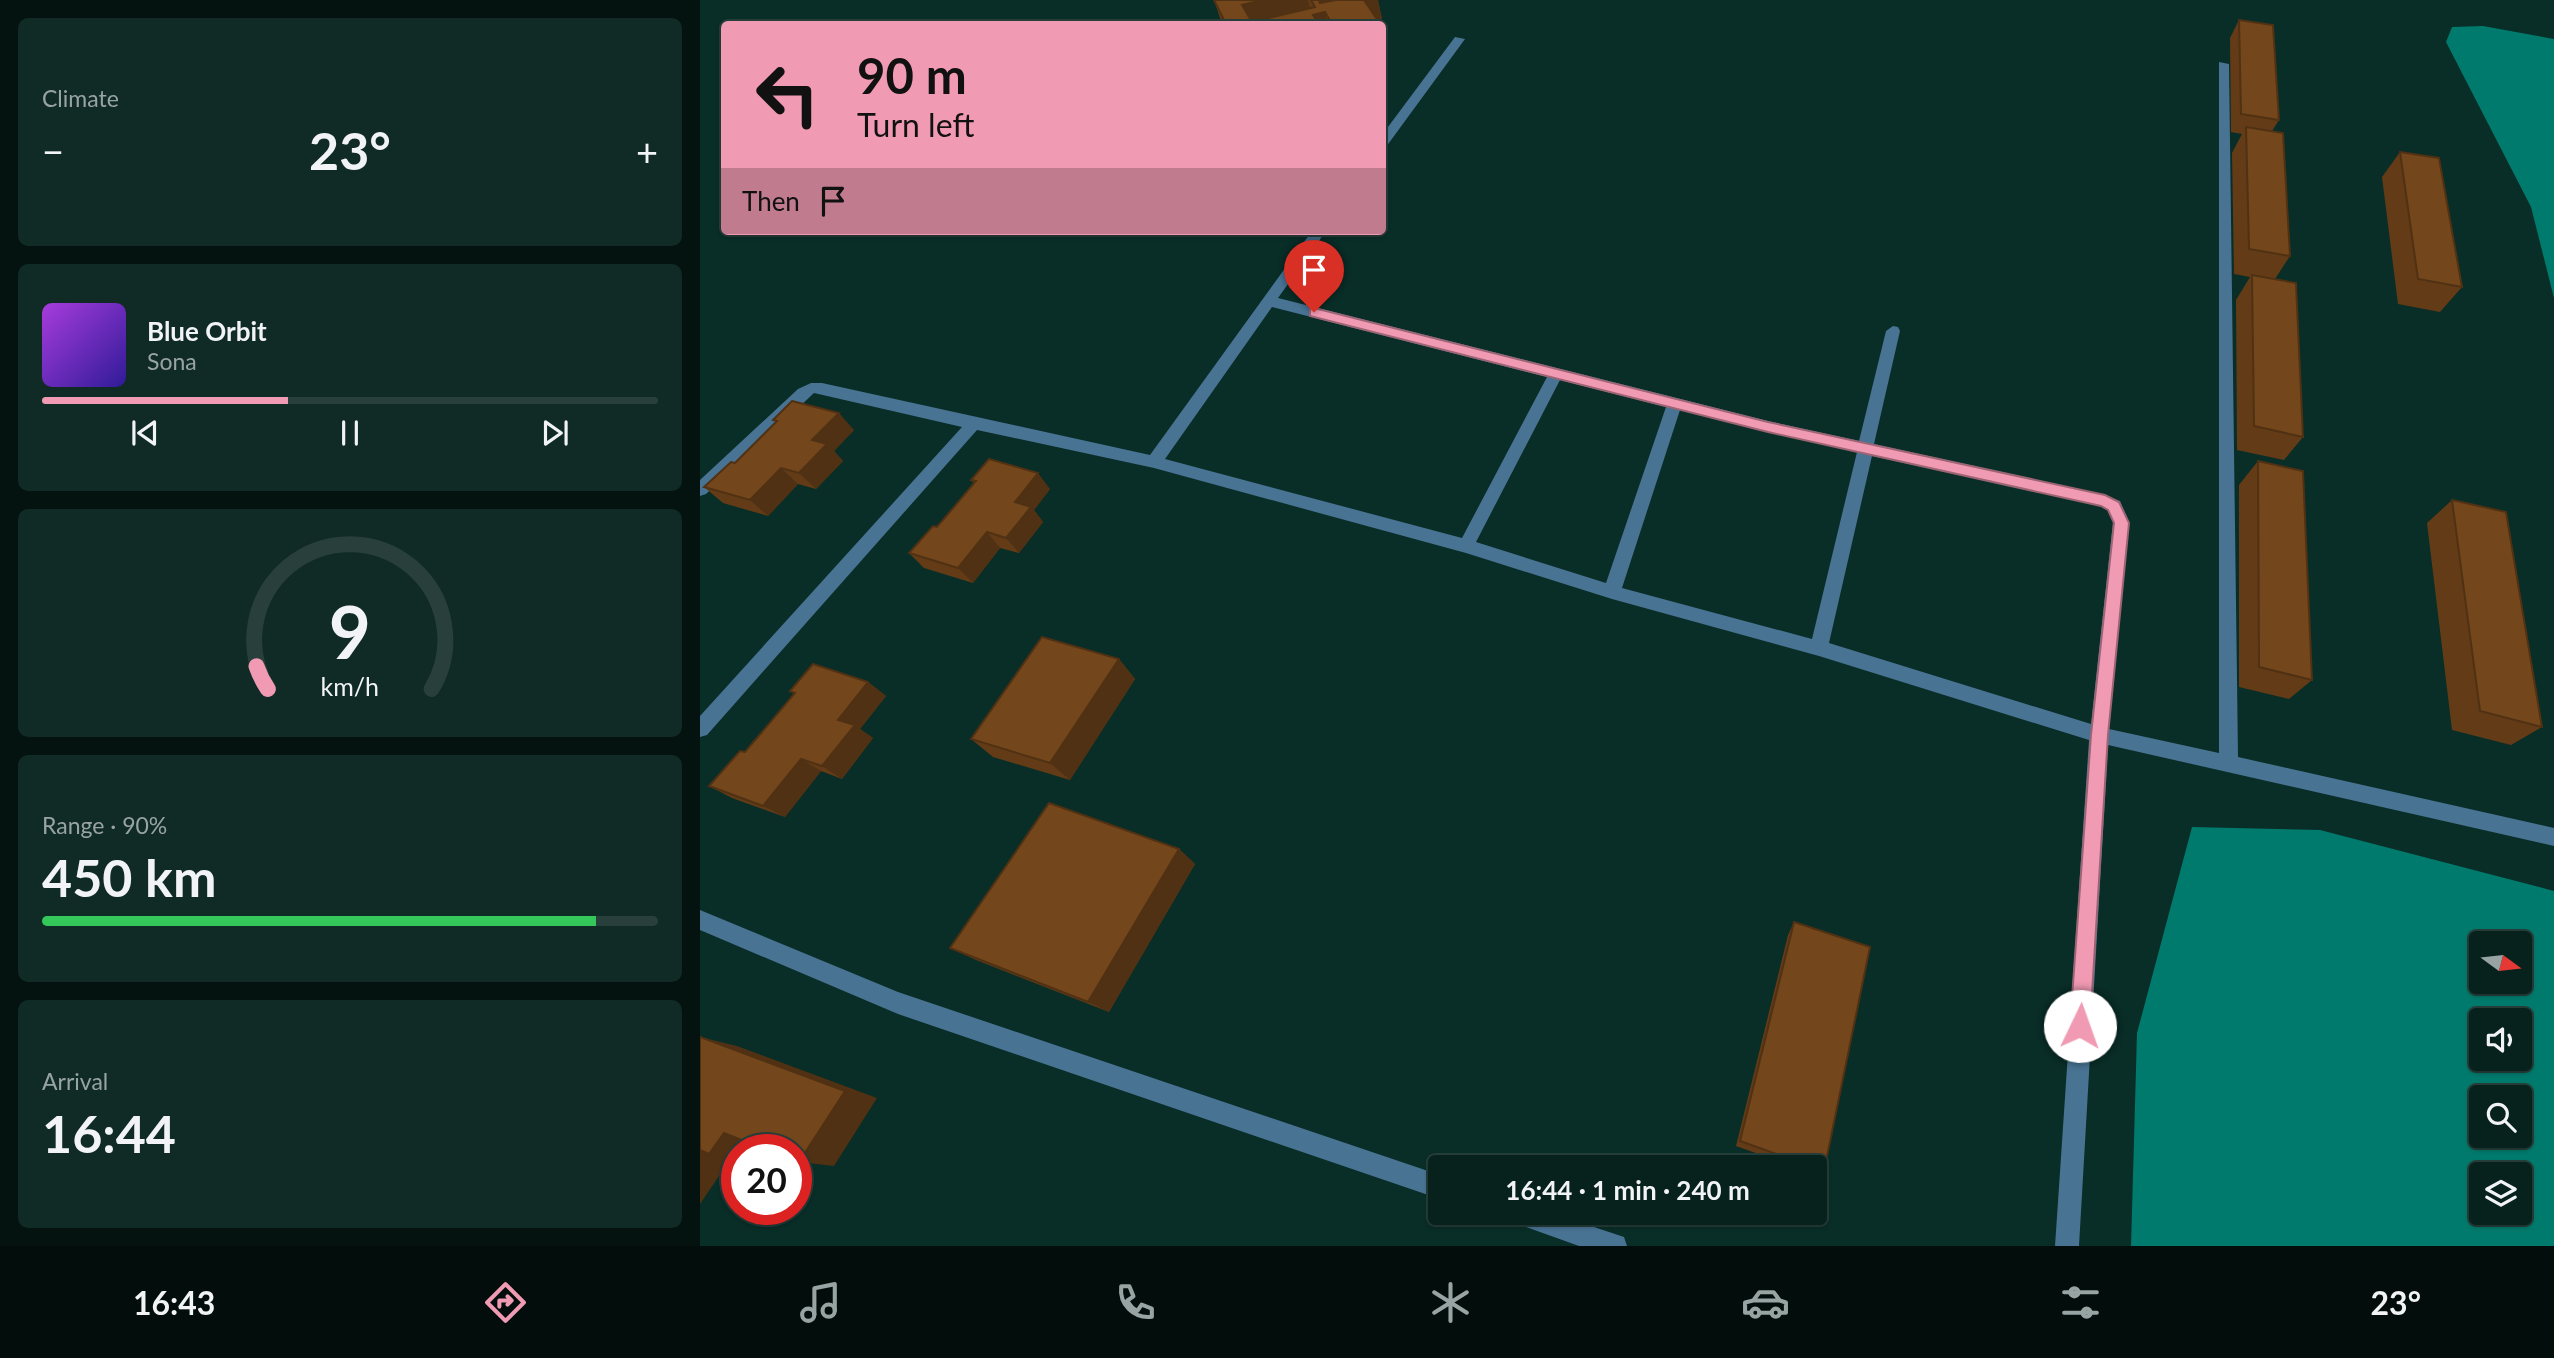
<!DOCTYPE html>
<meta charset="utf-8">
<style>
:root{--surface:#07221d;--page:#102a26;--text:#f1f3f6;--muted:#98a4a4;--line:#283f3b;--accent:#f19ab3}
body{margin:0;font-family:Lato,sans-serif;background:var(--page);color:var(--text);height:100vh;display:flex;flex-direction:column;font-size:26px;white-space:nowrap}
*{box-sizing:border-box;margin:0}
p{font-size:23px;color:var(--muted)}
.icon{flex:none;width:38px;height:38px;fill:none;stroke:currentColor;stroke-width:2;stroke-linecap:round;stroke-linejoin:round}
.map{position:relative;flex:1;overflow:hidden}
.details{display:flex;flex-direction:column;gap:18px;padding:18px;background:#041310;width:700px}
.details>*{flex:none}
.guide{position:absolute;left:21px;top:21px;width:665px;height:214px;border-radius:7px;box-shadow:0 2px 5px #0004,0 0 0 2px var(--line);background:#f19ab3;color:#111;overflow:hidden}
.needle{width:46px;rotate:105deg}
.controls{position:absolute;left:1769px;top:931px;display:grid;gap:14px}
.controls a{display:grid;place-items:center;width:63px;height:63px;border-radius:7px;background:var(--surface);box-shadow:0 2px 5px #0004,0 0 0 2px var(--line);font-size:35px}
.speed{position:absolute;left:21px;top:1134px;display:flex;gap:14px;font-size:35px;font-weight:700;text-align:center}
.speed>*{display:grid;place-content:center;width:91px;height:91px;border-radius:50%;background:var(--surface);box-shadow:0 2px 5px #0004,0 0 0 2px var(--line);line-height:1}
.speed .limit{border:10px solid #d22;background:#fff;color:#111}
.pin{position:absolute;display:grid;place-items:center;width:60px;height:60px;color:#fff;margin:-72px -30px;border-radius:50% 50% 50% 0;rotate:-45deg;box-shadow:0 0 7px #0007}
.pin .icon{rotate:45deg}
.me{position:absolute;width:77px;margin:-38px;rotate:3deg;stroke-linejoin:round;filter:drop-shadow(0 0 5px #0008)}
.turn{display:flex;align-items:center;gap:24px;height:147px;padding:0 21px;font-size:32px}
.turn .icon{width:91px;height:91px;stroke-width:2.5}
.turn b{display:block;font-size:49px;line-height:60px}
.then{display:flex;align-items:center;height:66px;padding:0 21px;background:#0003;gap:14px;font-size:26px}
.big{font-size:52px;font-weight:700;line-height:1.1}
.details .tile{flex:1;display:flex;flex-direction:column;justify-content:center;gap:10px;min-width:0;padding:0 24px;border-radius:10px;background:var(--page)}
.details .dial{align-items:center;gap:0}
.dial svg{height:182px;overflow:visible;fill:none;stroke:var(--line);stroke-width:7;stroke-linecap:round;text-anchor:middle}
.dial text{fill:var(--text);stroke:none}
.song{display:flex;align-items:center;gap:21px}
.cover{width:84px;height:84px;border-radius:10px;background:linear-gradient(135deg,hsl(280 70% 55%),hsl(250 70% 35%))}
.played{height:7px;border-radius:4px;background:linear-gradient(90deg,var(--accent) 40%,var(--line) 40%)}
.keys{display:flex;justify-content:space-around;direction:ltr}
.heat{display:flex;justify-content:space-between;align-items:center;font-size:38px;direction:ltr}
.charge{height:10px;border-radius:5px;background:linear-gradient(90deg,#34c759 90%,var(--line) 0)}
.trip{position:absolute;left:728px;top:1155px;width:399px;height:70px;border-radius:7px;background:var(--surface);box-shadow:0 2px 5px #0004,0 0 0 2px var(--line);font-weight:700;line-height:70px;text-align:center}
.tab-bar{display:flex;height:112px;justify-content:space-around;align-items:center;background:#030e0c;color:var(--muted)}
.tab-bar .icon{width:49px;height:49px}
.tab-bar .selected{color:var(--accent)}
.tab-bar b{font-size:32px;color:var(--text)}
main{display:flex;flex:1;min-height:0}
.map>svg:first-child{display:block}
.water{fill:#007a6c;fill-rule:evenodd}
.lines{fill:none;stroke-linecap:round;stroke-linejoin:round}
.minor{fill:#487393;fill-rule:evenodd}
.wall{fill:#633c17}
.shaded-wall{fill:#503113}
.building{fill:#73461b;stroke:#503113;stroke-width:2}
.route{fill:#f19ab3;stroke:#9d6474;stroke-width:2}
</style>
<main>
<section class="details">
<div class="tile"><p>Climate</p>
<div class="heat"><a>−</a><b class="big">23°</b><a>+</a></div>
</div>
<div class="tile">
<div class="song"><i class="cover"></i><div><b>Blue Orbit</b><p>Sona</p></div></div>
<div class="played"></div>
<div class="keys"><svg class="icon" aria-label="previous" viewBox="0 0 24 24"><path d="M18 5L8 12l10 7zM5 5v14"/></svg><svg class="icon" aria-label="pause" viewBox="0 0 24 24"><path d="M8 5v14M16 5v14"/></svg><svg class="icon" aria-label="next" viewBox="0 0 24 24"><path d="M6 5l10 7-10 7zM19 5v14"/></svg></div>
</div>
<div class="tile dial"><svg viewBox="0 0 100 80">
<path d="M14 69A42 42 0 1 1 86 69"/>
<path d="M14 69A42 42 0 0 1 9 59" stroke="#f19ab3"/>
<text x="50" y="56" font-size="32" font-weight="700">9</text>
<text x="50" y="72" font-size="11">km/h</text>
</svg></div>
<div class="tile"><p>Range · 90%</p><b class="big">450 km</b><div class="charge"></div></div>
<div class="tile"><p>Arrival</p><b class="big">16:44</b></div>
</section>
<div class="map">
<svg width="1854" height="1246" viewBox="0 0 1854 1246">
<rect width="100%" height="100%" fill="#092d27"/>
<path class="water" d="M1783 26 1854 39V298L1831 207 1746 42 1752 27Z
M1492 827 1620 830 1854 891V1246H1431L1437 1033ZM1782 943H1820V982H1782ZM1782 1020H1820V1059H1782ZM1782 1097H1820V1136H1782ZM1782 1174H1820V1213H1782Z"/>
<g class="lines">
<path class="minor" d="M755 37 765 39 686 147 682 148V135Z
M1519 62 1529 64 1538 757 1854 828V846L1408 745 1379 1246H1355L1389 740 1119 656 912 599 766 553 454 468 277 430 7 735 0 737V716L262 427 114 393 6 494 0 496V480L98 389 111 383H122L450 455 612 231H626L578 298 1068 421 1159 441 1186 331 1193 326 1198 327 1200 331 1174 444 1405 495 1420 501 1429 522 1409 729 1519 753ZM572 307 847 377 762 538 465 459ZM860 380 966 407 906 583 776 542ZM980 410 1157 452 1112 639 922 588ZM1172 456 1401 506 1408 510 1413 522 1391 724 1129 643Z
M0 910 198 992 740 1175V1199L198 1014 0 930Z
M805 1213H852L924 1237 927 1246H879L809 1221Z"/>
</g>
<path class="wall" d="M514 0H678L682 19 677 20 680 24H522Z
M1539 20 1579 120 1572 131 1590 256 1575 279 1603 437 1584 460 1537 450 1536 300 1550 277 1534 274 1532 153 1542 134 1531 132 1530 38Z
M1700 152 1762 287 1740 312 1698 304 1682 177Z
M73 420 154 430 134 451 143 461 116 489 98 484 68 516 23 503 4 487 35 463 76 422Z
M1558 461 1612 680 1589 699 1539 687V485Z
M271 480 350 489 334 510 343 522 319 553 300 548 273 583 224 568 209 553 237 527 274 483Z
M1752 500 1842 727 1811 745 1752 730 1727 523Z
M419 659 435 679 370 780 293 757 271 739Z
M168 682 186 696 160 729 173 738 142 779 121 771 85 817 32 798 9 786 45 752 94 694 90 691Z
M479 849 495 864 409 1012 276 960 250 948Z
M1094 922 1124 1171 1116 1175 1115 1174V1167H1095L1036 1146 1088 935Z"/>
<path class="shaded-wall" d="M563 0H608L612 16 585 22 586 24H548L542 5Z
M616 0H646L625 12 628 24H612Z
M663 0H678L682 19 668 23Z
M682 37 685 51 682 52Z
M139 413 154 430 134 451 143 461 116 489 99 473 112 440Z
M81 468 98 484 68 516 50 500Z
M338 473 350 489 334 510 343 522 319 553 306 538 315 502Z
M287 532 300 548 273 583 258 568Z
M419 659 435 679 370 780 350 763Z
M168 682 186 696 160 729 173 738 142 779 122 766 138 720Z
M101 759 121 771 85 817 63 806Z
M479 849 495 864 409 1012 388 1002Z
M0 1037 37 1046 177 1098 134 1166 99 1162Z
M24 1133 61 1138 54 1150H37V1157H32L0 1204V1149Z"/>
<path class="building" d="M514 0H563L542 5 552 22 615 7 611 0H619L620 3 636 0H664L680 24H632L625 12 613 15 618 23 612 24H587L585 21 576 22 578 24H526Z
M1539 20 1573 25 1579 120 1541 114Z
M1546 127 1583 133 1590 256 1549 249Z
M1700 152 1739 158 1762 287 1718 279Z
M1552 275 1596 283 1603 437 1554 426Z
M92 401 139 413 112 440 127 444 99 473 81 468 50 500 4 487 31 462 35 463 77 421 73 420Z
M289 459 338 473 315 502 331 507 306 538 287 532 258 568 209 553 233 526 237 527 276 481 271 480Z
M1558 461 1603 471 1612 680 1559 667Z
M1752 500 1806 512 1842 727 1780 711Z
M342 637 419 659 350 763 271 739Z
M113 664 168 682 138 720 155 725 122 766 101 759 63 806 9 786 40 751 45 752 95 693 90 691Z
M349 803 479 849 388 1002 250 948Z
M1094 922 1170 947 1124 1171 1040 1141Z
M0 1037 145 1091 99 1162 96 1161V1150H67L24 1133 9 1154 0 1150Z"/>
<path class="route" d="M614 308 1068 422 1405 495 1419 502 1429 523 1408 735 1390 1026 1387 1033 1380 1036 1373 1033 1370 1026 1391 735 1414 523 1408 510 1401 506 1068 432 610 316V309Z"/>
</svg>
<div class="controls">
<a><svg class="needle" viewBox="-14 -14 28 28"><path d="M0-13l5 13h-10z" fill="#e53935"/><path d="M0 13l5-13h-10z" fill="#98a4a4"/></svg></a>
<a><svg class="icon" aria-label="sound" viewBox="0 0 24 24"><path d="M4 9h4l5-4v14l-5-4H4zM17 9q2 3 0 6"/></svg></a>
<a><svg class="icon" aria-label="search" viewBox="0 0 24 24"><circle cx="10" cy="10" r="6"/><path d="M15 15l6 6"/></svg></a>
<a><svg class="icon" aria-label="layers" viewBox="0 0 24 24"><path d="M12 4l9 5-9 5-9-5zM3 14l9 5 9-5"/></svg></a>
</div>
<div class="speed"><div class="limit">20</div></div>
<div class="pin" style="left:614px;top:312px;background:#d93025"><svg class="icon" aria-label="arrive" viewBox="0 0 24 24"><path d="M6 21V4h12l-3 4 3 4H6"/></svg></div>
<svg class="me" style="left:1380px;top:1026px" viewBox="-20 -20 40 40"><circle r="19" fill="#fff"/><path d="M0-13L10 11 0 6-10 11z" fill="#f19ab3"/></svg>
<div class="trip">16:44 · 1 min · 240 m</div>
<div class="guide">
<div class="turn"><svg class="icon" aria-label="left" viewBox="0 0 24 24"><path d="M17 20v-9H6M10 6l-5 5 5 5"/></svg><div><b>90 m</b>Turn left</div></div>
<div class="then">Then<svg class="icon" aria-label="arrive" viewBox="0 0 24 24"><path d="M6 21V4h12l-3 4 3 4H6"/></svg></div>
</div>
</div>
</main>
<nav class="tab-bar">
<b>16:43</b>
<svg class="icon selected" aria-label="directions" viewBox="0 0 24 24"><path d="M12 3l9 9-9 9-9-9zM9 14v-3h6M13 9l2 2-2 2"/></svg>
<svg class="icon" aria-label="music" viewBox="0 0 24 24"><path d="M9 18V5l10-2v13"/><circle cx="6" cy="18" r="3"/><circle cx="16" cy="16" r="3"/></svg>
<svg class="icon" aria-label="phone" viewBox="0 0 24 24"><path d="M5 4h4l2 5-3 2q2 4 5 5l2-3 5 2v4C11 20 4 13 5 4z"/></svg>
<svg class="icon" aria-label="climate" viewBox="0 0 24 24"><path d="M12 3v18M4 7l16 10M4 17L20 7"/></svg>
<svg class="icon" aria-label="car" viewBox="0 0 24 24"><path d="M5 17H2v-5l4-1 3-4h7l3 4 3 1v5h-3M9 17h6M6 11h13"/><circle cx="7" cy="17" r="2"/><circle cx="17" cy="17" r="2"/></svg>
<svg class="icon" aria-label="filters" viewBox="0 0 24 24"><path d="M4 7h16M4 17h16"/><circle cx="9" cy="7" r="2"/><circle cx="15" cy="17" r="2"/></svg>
<b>23°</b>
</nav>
